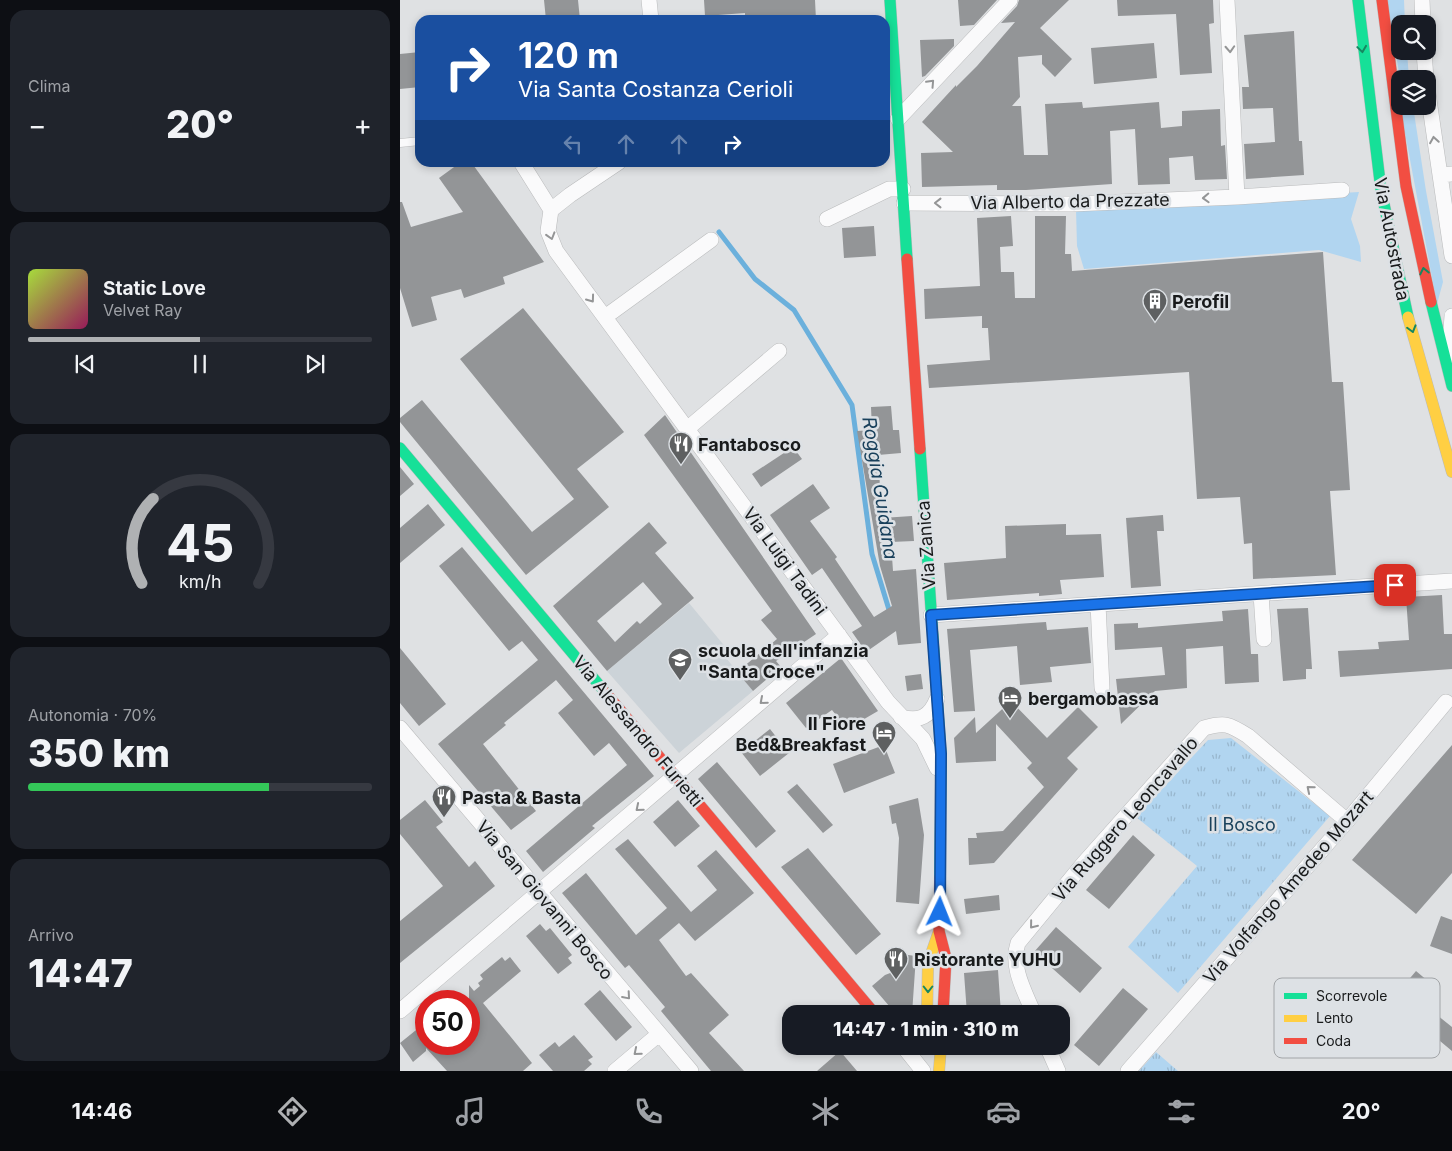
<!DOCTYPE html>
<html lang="it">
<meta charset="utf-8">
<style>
:root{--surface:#171b24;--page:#20242c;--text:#f1f3f6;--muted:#9ea1a6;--line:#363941;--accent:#afb1b3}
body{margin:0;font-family:Inter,sans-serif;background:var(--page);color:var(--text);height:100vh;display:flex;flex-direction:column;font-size:19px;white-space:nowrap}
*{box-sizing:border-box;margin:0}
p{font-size:16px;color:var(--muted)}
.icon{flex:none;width:28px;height:28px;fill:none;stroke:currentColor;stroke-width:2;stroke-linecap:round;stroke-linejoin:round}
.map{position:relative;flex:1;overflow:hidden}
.sheet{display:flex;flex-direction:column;gap:10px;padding:10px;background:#0d0f14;width:400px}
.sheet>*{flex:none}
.guide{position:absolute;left:15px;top:15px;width:475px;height:152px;border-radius:15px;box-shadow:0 2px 8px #0003;background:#1a4fa0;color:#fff;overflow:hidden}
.buttons{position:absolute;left:991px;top:15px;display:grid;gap:10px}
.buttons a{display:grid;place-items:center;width:45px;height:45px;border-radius:10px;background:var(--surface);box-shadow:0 2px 8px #0003;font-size:25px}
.speed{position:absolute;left:15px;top:990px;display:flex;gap:10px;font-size:25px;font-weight:700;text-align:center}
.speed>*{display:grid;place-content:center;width:65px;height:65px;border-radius:50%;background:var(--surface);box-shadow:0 2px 8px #0003;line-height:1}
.speed .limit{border:8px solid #d22;background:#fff;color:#111}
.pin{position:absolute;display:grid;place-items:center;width:42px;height:42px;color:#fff;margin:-21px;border-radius:10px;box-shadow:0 2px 8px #0006}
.me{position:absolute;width:55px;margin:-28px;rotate:2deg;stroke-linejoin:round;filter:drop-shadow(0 0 4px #0008)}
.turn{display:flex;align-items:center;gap:18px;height:105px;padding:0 20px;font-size:22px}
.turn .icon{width:65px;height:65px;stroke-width:2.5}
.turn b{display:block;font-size:35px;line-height:42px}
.lanes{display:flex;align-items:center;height:48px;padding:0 20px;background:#0003;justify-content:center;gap:25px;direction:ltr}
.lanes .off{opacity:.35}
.big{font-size:38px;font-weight:800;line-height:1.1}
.sheet .card{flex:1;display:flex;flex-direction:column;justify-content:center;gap:8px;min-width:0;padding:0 18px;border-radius:15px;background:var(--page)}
.sheet .dial{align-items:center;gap:0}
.dial svg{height:130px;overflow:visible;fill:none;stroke:var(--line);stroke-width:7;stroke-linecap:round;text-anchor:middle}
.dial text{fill:var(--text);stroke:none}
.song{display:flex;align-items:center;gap:15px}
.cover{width:60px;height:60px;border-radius:8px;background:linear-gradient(135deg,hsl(80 70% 55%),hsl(330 70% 35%))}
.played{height:5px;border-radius:2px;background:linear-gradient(90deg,var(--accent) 50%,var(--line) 50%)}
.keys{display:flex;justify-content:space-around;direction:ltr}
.heat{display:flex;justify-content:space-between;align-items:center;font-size:28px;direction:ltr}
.charge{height:8px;border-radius:4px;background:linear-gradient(90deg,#34c759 70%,var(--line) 0)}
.trip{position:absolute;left:382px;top:1005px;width:288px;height:50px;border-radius:15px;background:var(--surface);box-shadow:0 2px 8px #0003;font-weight:800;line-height:50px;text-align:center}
.menu{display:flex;height:80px;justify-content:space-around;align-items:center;background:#090b0e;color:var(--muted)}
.menu .icon{width:35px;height:35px}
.menu .on{color:var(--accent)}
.menu b{font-size:22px;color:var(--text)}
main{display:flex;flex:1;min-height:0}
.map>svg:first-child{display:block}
.built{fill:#ccd3d8}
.green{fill:#b1d5f0}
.park{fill:url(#park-tufts)}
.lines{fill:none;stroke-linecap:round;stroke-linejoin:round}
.stream{stroke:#6bb0dc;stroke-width:5}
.building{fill:#939597;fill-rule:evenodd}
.lane-casing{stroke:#babbbc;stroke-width:9}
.street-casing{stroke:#babbbc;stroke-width:16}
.fast-casing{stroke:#babbbc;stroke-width:12}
.slow-casing{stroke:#babbbc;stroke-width:12}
.jam-casing{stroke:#babbbc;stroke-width:12}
.lane{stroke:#fafafb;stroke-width:8}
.street{stroke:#fafafb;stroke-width:15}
.fast{stroke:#16e098;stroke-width:11}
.slow{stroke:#ffcf43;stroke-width:11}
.jam{stroke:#f24e42;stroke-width:11}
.oneway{stroke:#949596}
.oneway2{stroke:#178760}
.route-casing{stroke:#114b97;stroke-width:12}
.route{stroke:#1a73e8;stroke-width:9}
.labels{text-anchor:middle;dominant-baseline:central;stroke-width:5;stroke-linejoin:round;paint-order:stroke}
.street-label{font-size:18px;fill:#181a1b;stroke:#dde1e5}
.poi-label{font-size:18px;font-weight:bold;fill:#181a1b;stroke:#dde1e5;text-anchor:start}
.park-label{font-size:18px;fill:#1a425c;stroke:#dde1e5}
.water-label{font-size:19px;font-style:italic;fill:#19405b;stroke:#dde1e5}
.key{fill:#dde1e5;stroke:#a2a5a8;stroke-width:1}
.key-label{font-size:14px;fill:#181a1b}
</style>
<main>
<section class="sheet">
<div class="card"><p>Clima</p>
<div class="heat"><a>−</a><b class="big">20°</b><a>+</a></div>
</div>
<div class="card">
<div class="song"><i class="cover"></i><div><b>Static Love</b><p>Velvet Ray</p></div></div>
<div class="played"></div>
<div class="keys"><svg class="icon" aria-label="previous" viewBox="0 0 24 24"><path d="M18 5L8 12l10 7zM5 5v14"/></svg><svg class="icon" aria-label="pause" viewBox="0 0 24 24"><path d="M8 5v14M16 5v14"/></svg><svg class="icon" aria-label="next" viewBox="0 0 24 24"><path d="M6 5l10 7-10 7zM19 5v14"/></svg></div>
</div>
<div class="card dial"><svg viewBox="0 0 100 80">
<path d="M14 69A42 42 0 1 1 86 69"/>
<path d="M14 69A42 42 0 0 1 21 17" stroke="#afb1b3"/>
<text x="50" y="56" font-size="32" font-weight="700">45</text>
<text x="50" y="72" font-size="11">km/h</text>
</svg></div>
<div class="card"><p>Autonomia · 70%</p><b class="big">350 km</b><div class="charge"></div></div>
<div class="card"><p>Arrivo</p><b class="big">14:47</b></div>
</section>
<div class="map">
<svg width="1052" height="1071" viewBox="0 0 1052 1071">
<defs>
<pattern id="park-tufts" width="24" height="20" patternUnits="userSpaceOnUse" patternTransform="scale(1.25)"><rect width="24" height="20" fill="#b1d5f0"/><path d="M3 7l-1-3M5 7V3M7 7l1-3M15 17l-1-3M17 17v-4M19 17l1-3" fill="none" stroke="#98b6cd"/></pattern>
</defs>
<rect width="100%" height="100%" fill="#dfe1e3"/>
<path class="built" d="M289 603 327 649 322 653 353 691 279 753 207 671Z"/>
<path class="green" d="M987 0H1004L1005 24H1000V51H1007L1009 79H1000Z
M1000 106H1013L1026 191 1043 282 1037 304Z
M959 192 951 219 960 246 961 262 919 250 684 269 677 246 676 209Z"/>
<path class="park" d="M831 738 930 816 778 993 728 947 797 866 736 817 808 740Z
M756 1052 778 1071H739Z"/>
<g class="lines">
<path class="stream" d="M319 232 355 279 394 310 452 405 472 554 490 613"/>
</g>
<path class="building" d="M144 0H178L180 20H146Z
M304 0H415L416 20H345V13L305 16Z
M558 0H597L574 25 560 26Z
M619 0H669L640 28 672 59 655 77 642 64V55L618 57 620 97 612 106H621L624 155H648L645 104 682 102 683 108 759 102 761 128 782 126V111L820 109 821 146 825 145 827 179 795 180 793 156 769 158 770 184 738 185 735 129 710 131 712 184 626 190H597V185L522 187 521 153 553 152 522 122 556 85V87L577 66 615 22 601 23 617 6Z
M717 0H813L814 23 809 24 812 73 780 75 776 14 718 16Z
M894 31 899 141H902L904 175 846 179 844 144 875 142 873 108 843 109 842 87H849L844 35Z
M554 39V46L525 76 522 77 520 40Z
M754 43 757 78 694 84 691 48Z
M20 52V87L0 89V54Z
M61 162H71L144 262 103 277 105 284 64 298 61 289 31 297 37 320 12 327 0 288V202H2L11 227 63 212 39 178Z
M611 216 613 246 600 247 601 272H614L615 298H635V216H666L665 254H671L672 271 923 252 932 382H943L950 490 930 491 936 575 853 579 852 543 844 544 840 497 797 499 789 372 529 388 527 365 590 360 588 328H582V316L525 319 524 289 580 286 577 218Z
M474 226 476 256 444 258 442 228Z
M123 308 224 432 177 469 209 507 126 575 0 422V418L22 400 132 532 174 499 60 359Z
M491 406 493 430H499L501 453 478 455 482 518 512 516 514 541 491 542 493 571 516 569 521 643 498 645 496 631 466 652 452 632 462 626 422 568 412 575 370 515 413 484 430 508 410 521 437 557 435 559 474 617 492 606 480 566 457 431 472 430 471 407Z
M265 415 416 634 376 661 381 667 353 691 337 672 377 639 361 620 372 611 244 435Z
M393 447 402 459 361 487 352 474Z
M0 467 14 484 0 496Z
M28 504 45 525 0 563V528Z
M763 515 764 531H757L761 586 731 588 726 518Z
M249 522 267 543 255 553 294 598 207 671 153 606ZM243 582 262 604 240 624 237 621 215 642 197 621Z
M666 524V535L701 534 704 577 660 580 662 594 639 596V593L547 600 544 563 606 558 605 526Z
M62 547 254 776 192 826 195 828 143 872 126 851 227 765 209 743 194 756 158 713 173 700 156 680 104 723 106 725 83 744 136 811 111 830 38 744 138 660 122 641 109 651 39 566Z
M1042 595 1044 634H1052V669L940 677 938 651 979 649 978 642 1009 640 1006 597Z
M908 608 912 669H906V679L883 681 877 609Z
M848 609 851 654H858L859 682 825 684 823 646 786 649 787 688 755 691 721 724 716 679 765 675 762 647 715 650 714 624 738 623V628L823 621 822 611Z
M646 622 647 630 688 627 691 663 650 667 652 682 620 685 617 646 570 650 575 711 554 712 547 629Z
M0 648 46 704 19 726 0 703Z
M441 658 478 711 447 729 432 710 406 728 386 703Z
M521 674 523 689 507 691 505 676Z
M611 701 647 738 678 707 698 727 667 758 678 769 594 863 569 865 568 838H577L576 833 603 831 644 787 627 768 632 763 596 724V761L556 763 554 738 575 717 576 733Z
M370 729 389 753 360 776 341 752Z
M484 745 495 773 444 793 433 764Z
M1052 745V873L1016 914 952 860Z
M317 762 376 831 356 848 298 779Z
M397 784 433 825 423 833 387 792Z
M518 798 524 835 519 904 496 902 499 838 496 823 492 824 489 806Z
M25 800 43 822 36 827 69 867 75 861 95 886 0 963V921L43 886 0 834V820Z
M278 800 300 826 275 847 253 822Z
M733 835 755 855 709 909 686 890Z
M228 839 291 912 317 890 297 866 316 850 354 893 295 941 279 923 259 940 286 976 291 973 329 1015 309 1033 344 1071H311L261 1011 265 1007 229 965 225 968 162 893 186 873 236 935 267 908 215 849Z
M408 848 481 934 456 955 381 867Z
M599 895 600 910 566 914 564 899Z
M1041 916 1052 920V954L1030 946Z
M140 924 146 931 150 928 172 955 168 958 172 963 158 974 126 936Z
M656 927 702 968 680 993 634 952Z
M500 954 516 956 512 1014H496L472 986 485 975 498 970Z
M102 957 105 961 110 957 121 971 83 1003 132 1063 123 1071H47L26 1048V1051L13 1062 0 1043 26 1022V1044H69V1034L77 1027 69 1017V985L74 991 80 986 78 983 83 979 80 975Z
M598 970 601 1014H567L564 973Z
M1016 971 1035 987 1022 1003 1052 1027V1051L1010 1016 1003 1025 984 1009Z
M723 988 748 1009 699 1066 674 1045Z
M200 990 232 1027 216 1041 184 1004Z
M174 1035 193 1057 188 1060 192 1064 184 1071H153L139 1055 155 1042 159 1047Z
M440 1051 457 1071H417Z"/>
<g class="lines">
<defs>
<path id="lane" d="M0 143 20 141"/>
<path id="street" d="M249 0 251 20
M1022 0 1023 24
M1024 51 1026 79
M1028 93 1040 175 1052 174
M498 119 610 0
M121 162 151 210
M1040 175 1052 256
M837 197 942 190
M504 203 672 204 837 197 827 0
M151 210 148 231 156 251 488 702 523 739 537 768
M151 210 170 195 219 162
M427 219 489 189H503
M205 317 311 240
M1049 356 1052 316
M287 429 379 351
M861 594 864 639
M698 604 702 688
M531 615 1052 581
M501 717C519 722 530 717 537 699
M0 728 291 1071
M0 1011 439 635
M634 1014C625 992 610 967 618 943L683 864 804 728C825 722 829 724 848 736L947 821
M503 1046 523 1071
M647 1046 658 1071
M215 1071 259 1034
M728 1071 947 821 1046 702"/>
<path id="fast" d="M490 0 507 259
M958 0 981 190 1008 317
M1031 302 1052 386
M0 448 205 692
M520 449 541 754 540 877"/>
<path id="slow" d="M1008 317 1052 472
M527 1014 528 963 539 931
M539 1071 541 1046"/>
<path id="jam" d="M982 0 1006 186 1031 302
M507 259 520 449
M205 692 475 1014
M540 877 539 931 546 958 543 1014"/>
</defs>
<use href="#lane" class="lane-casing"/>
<use href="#street" class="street-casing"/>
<use href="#fast" class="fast-casing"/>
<use href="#slow" class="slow-casing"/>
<use href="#jam" class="jam-casing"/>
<use href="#lane" class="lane"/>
<use href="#street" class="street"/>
<use href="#fast" class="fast"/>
<use href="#slow" class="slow"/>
<use href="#jam" class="jam"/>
</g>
<defs><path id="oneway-chevron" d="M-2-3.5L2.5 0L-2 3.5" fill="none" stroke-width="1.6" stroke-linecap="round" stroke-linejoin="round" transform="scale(1.25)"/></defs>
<g class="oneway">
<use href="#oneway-chevron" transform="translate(830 49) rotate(87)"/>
<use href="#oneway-chevron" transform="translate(531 83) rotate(-47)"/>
<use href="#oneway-chevron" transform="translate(1034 140) rotate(-99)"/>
<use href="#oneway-chevron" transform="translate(806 198) rotate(178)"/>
<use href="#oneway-chevron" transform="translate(538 203) rotate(-180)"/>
<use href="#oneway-chevron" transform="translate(151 236) rotate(73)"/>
<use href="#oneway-chevron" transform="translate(191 299) rotate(54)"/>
<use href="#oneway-chevron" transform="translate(363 701) rotate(139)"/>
<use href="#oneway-chevron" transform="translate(910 789) rotate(-140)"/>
<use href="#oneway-chevron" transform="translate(239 808) rotate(140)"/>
<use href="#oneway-chevron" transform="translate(633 925) rotate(129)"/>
<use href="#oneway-chevron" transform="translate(227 996) rotate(49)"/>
<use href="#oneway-chevron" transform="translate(237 1052) rotate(140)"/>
</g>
<g class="oneway2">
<use href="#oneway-chevron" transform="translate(962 49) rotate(82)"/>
<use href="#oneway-chevron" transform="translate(1024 271) rotate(-102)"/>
<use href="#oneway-chevron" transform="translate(1012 329) rotate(74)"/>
<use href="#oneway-chevron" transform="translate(528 989) rotate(90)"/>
</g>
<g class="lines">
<defs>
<path id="route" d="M540 912 541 754 531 615 995 585"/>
</defs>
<use href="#route" class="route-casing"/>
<use href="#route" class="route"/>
</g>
<defs>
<symbol id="building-pin" viewBox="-11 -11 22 30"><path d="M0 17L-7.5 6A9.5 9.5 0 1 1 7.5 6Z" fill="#5e6061" stroke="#dde1e5"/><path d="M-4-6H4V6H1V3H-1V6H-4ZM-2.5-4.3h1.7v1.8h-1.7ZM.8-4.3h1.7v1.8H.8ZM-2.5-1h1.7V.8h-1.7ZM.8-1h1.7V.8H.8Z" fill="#fff"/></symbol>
<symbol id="restaurant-pin" viewBox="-11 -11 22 30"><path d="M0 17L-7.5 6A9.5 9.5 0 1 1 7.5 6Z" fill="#5e6061" stroke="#dde1e5"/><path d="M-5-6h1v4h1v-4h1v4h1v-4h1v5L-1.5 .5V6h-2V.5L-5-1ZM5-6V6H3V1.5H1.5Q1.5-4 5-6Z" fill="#fff"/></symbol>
<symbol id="school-pin" viewBox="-11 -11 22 30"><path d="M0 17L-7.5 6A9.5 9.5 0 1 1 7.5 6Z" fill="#5e6061" stroke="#dde1e5"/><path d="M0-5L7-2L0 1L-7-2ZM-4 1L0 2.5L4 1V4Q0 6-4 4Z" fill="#fff"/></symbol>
<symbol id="hotel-pin" viewBox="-11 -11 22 30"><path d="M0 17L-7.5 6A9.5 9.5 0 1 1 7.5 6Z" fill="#5e6061" stroke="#dde1e5"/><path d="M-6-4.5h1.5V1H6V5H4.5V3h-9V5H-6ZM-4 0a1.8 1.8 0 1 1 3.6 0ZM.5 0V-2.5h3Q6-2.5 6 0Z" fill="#fff"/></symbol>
</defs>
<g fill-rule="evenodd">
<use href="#building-pin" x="741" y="287" width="28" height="38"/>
<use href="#restaurant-pin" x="267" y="430" width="28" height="38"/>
<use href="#school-pin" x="266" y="646" width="28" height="38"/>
<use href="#hotel-pin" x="596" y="684" width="28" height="38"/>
<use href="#hotel-pin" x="470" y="719" width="28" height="38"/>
<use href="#restaurant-pin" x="30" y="783" width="28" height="38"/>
<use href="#restaurant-pin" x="482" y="945" width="28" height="38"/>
</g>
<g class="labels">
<g class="street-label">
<text transform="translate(670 201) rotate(-1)">Via Alberto da Prezzate</text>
<text transform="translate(992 239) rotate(79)">Via Autostrada</text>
<text transform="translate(526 545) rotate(-94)">Via Zanica</text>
<text transform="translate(385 561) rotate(54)">Via Luigi Tadini</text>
<text transform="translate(238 731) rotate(50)">Via Alessandro Furietti</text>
<text transform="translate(725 819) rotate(-49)">Via Ruggero Leoncavallo</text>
<text transform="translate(888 887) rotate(-49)">Via Volfango Amedeo Mozart</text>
<text transform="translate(145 900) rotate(50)">Via San Giovanni Bosco</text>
</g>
<g class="poi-label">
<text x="772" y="301">Perofil</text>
<text x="298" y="444">Fantabosco</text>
<text x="298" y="650">scuola dell'infanzia<tspan x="298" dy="21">"Santa Croce"</tspan></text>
<text x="628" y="698">bergamobassa</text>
<text x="466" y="723" text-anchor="end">Il Fiore<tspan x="466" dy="21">Bed&amp;Breakfast</tspan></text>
<text x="62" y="797">Pasta &amp; Basta</text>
<text x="514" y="959">Ristorante YUHU</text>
</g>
<g class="park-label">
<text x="842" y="824">Il Bosco</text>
</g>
<g class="water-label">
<text transform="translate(480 488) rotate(81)">Roggia Guidana</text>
</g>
</g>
<rect x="874" y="978" width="166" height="80" rx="8" class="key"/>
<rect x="884" y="993" width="23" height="6" fill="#16e098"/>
<rect x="884" y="1015" width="23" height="7" fill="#ffcf43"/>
<rect x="884" y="1038" width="23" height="6" fill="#f24e42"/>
<g class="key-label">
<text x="916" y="1001">Scorrevole</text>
<text x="916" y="1023">Lento</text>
<text x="916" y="1046">Coda</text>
</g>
</svg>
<div class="buttons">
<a><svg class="icon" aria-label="search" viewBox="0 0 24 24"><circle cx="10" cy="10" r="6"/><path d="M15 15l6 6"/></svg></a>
<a><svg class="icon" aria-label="layers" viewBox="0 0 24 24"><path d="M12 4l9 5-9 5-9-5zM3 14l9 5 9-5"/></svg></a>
</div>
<div class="speed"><div class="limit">50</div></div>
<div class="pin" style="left:995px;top:585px;background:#d93025"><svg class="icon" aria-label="arrive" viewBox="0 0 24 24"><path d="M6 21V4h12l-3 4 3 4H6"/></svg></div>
<svg class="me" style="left:540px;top:912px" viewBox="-20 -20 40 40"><path d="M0-17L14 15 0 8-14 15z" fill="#1a73e8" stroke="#fff" stroke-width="4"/></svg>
<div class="trip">14:47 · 1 min · 310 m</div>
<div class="guide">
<div class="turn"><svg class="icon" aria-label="right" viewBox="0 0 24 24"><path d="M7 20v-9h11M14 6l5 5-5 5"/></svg><div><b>120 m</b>Via Santa Costanza Cerioli</div></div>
<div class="lanes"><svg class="icon off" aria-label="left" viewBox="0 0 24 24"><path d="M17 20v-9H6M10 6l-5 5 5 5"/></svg><svg class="icon off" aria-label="ahead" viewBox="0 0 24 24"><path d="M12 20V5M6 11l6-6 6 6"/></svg><svg class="icon off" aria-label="ahead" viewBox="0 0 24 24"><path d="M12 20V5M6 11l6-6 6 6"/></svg><svg class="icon" aria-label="right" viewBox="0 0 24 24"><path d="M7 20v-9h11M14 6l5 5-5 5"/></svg></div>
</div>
</div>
</main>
<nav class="menu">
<b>14:46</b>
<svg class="icon on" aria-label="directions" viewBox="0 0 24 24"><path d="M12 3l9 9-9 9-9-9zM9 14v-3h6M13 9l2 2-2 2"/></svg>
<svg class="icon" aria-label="music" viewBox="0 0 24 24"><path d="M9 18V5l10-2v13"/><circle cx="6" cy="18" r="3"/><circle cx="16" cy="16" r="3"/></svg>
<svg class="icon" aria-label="phone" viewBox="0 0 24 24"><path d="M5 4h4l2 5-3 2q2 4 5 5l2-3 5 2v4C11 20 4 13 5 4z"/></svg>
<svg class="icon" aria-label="climate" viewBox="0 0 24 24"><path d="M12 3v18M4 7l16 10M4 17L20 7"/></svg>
<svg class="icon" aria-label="car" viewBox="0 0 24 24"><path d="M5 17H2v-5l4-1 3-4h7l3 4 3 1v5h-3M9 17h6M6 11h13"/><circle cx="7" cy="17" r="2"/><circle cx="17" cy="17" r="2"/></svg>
<svg class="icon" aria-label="filters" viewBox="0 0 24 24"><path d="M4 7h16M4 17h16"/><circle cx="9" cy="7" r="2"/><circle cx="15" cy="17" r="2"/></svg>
<b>20°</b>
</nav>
